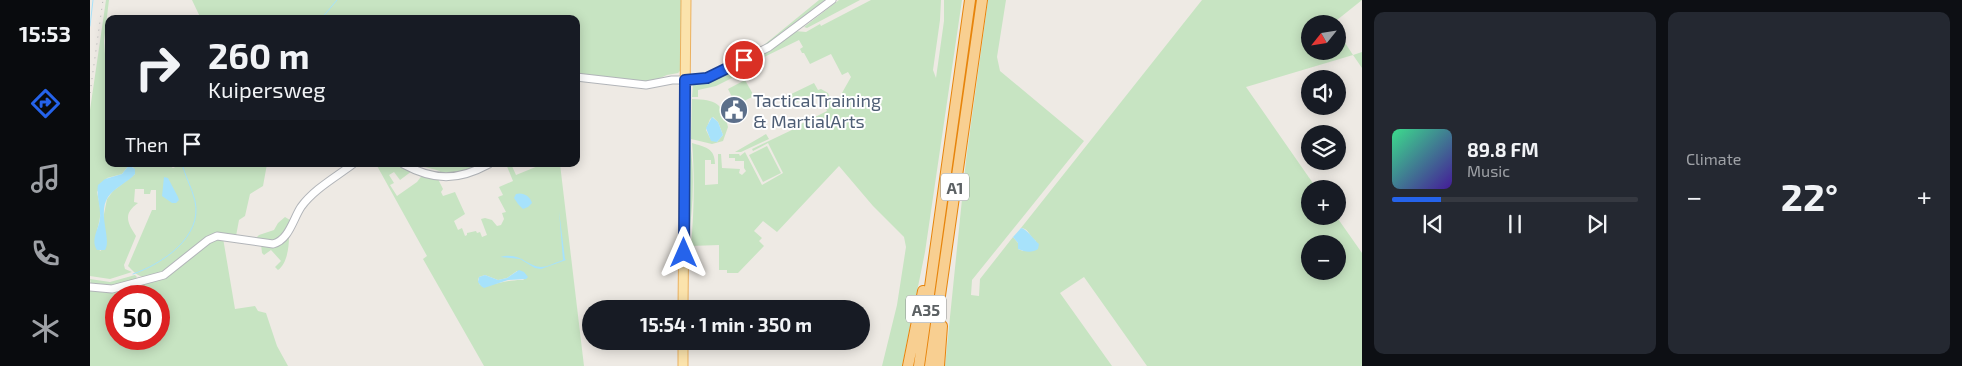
<!DOCTYPE html>
<meta charset="utf-8">
<style>
:root{--surface:#171b24;--page:#242831;--text:#f1f3f6;--muted:#9ea1a6;--line:#363941;--accent:#2563eb}
body{margin:0;font-family:"Exo 2",sans-serif;background:var(--page);color:var(--text);height:100vh;display:flex;flex-direction:column;font-size:19px;white-space:nowrap}
*{box-sizing:border-box;margin:0}
p{font-size:16px;color:var(--muted)}
.icon{flex:none;width:28px;height:28px;fill:none;stroke:currentColor;stroke-width:2;stroke-linecap:round;stroke-linejoin:round}
.map{position:relative;flex:1;overflow:hidden}
.side{display:flex;flex-direction:column;gap:12px;padding:12px;background:#0d0f14;width:600px}
.side>*{flex:none}
.banner{position:absolute;left:15px;top:15px;width:475px;height:152px;border-radius:10px;box-shadow:0 2px 12px #0003;background:#171b24;color:var(--text);overflow:hidden}
.needle{width:32px;rotate:240deg}
.controls{position:absolute;left:1211px;top:15px;display:grid;gap:10px}
.controls a{display:grid;place-items:center;width:45px;height:45px;border-radius:50%;background:var(--surface);box-shadow:0 2px 12px #0003;font-size:25px}
.speed{position:absolute;left:15px;top:285px;display:flex;gap:10px;font-size:25px;font-weight:700;text-align:center}
.speed>*{display:grid;place-content:center;width:65px;height:65px;border-radius:50%;background:var(--surface);box-shadow:0 2px 12px #0003;line-height:1}
.speed .limit{border:8px solid #d22;background:#fff;color:#111}
.pin{position:absolute;display:grid;place-items:center;width:42px;height:42px;color:#fff;margin:-21px;border:2px solid #fff;border-radius:50%;box-shadow:0 1px 5px #0007}
.me{position:absolute;width:55px;margin:-28px;rotate:0deg;stroke-linejoin:round;filter:drop-shadow(0 0 4px #0008)}
.turn{display:flex;align-items:center;gap:18px;height:105px;padding:0 20px;font-size:22px}
.turn .icon{width:65px;height:65px;stroke-width:2.5}
.turn b{display:block;font-size:35px;line-height:42px}
.then{display:flex;align-items:center;height:48px;padding:0 20px;background:#0003;gap:10px;font-size:19px}
.big{font-size:38px;font-weight:700;line-height:1.1}
.side .widget{flex:1;display:flex;flex-direction:column;justify-content:center;gap:8px;min-width:0;padding:0 18px;border-radius:10px;background:var(--page)}
.song{display:flex;align-items:center;gap:15px}
.cover{width:60px;height:60px;border-radius:8px;background:linear-gradient(135deg,hsl(150 70% 55%),hsl(260 70% 35%))}
.played{height:5px;border-radius:2px;background:linear-gradient(90deg,var(--accent) 20%,var(--line) 20%)}
.keys{display:flex;justify-content:space-around;direction:ltr}
.heat{display:flex;justify-content:space-between;align-items:center;font-size:28px;direction:ltr}
.side .tiles{flex:1;display:grid;gap:12px;grid-template-columns:repeat(2,1fr)}
.trip{position:absolute;left:492px;top:300px;width:288px;height:50px;border-radius:25px;background:var(--surface);box-shadow:0 2px 12px #0003;font-weight:700;line-height:50px;text-align:center}
main{display:flex;flex:1;min-height:0}
.tab-bar{display:flex;flex-direction:column;width:90px;justify-content:space-around;align-items:center;background:#090b0e;color:var(--muted)}
.tab-bar .icon{width:35px;height:35px}
.tab-bar .current{color:var(--accent)}
.tab-bar b{font-size:22px;color:var(--text)}
.map>svg:first-child{display:block}
.green{fill:#c7e4c2;fill-rule:evenodd}
.water{fill:#a7e2fb}
.lines{fill:none;stroke-linecap:round;stroke-linejoin:round}
.stream{stroke:#a7e2fb;stroke-width:1}
.minor-casing{stroke:#b2b5b9;stroke-width:9}
.major-casing{stroke:#ebb160;stroke-width:11}
.highway-casing{stroke:#e7840b;stroke-width:12}
.minor{stroke:#fff;stroke-width:7}
.major{stroke:#fbe3ac;stroke-width:9}
.highway{stroke:#f8cf91;stroke-width:10}
.rail{stroke:#b1b2b2;stroke-width:1;stroke-dasharray:1 6;stroke-linecap:butt}
.route-casing{stroke:#184099;stroke-width:12}
.route{stroke:#2563eb;stroke-width:9}
.labels{text-anchor:middle;dominant-baseline:central;stroke-width:4;stroke-linejoin:round;paint-order:stroke}
.shield{fill:#fff;stroke:#8d9092;stroke-width:1}
.shield-label{font-size:16px;font-weight:bold;fill:#5c6164}
.service-label{font-size:18px;fill:#4e5e75;stroke:#fff;text-anchor:start}
</style>
<main>
<nav class="tab-bar">
<b>15:53</b>
<svg class="icon current" aria-label="directions" viewBox="0 0 24 24"><path d="M12 3l9 9-9 9-9-9zM9 14v-3h6M13 9l2 2-2 2"/></svg>
<svg class="icon" aria-label="music" viewBox="0 0 24 24"><path d="M9 18V5l10-2v13"/><circle cx="6" cy="18" r="3"/><circle cx="16" cy="16" r="3"/></svg>
<svg class="icon" aria-label="phone" viewBox="0 0 24 24"><path d="M5 4h4l2 5-3 2q2 4 5 5l2-3 5 2v4C11 20 4 13 5 4z"/></svg>
<svg class="icon" aria-label="climate" viewBox="0 0 24 24"><path d="M12 3v18M4 7l16 10M4 17L20 7"/></svg>
</nav>
<div class="map">
<svg width="1272" height="366" viewBox="0 0 1272 366">
<rect width="100%" height="100%" fill="#eeeae4"/>
<path class="green" d="M16 0H19L14 41 19 108V164H77L83 168 92 164H177L173 186 160 194 155 216 149 220 146 236 132 234C115 245 72 280 54 277 47 276 42 270 38 266L62 210H66V190H61L60 194H54V189H45L44 202 48 203C33 214 37 222 46 236L34 265 35 269 42 272 20 279 0 276V110ZM39 165 44 168 45 174 23 191 17 199 14 214V231L11 251C0 247 9 227 10 217 11 209 9 201 7 192L17 178 32 174Z
M102 0H591V70L588 73 577 75 561 82 486 75V19H111Z
M729 0H739L688 39 664 53Z
M749 0H770L717 28 714 27Z
M781 0H851L850 20 843 70 846 78 854 21V0H872L835 252 812 366H792L807 305 816 247 814 237 783 206 749 166 687 232 673 221 664 231 672 238 669 241 674 246 648 273H637V270H629V245L601 246C604 211 605 178 602 143 615 147 625 148 625 164H621V160H615V185L628 184V154H631L632 168 650 169 649 173 652 175 656 171 654 168V161H645V158H639V154H649L650 156 655 152 672 185 693 173 678 143 663 151 662 149 706 128V123L709 125 737 111 734 104 731 105 725 93 698 107 693 98 724 83 728 90 731 89 738 93 744 107 761 77 758 72 752 75 741 54 720 64 714 53H712L710 49 713 47 709 40 660 64 659 59 682 50 683 47 705 31 716 32 730 24 731 26Z
M883 0H887L872 95 836 366H832Z
M898 0H916L907 57 910 71 994 141 882 280 881 295 889 296 890 279 923 237 928 243V249L933 251 946 241C940 238 939 228 931 228L1112 0H1272L1242 24H1220V51H1248V32L1263 55 1272 52V68L1263 55 1156 87 1227 189H1220V216H1246L1272 253V366H1057L994 277 970 293 1022 366H855L876 160ZM1220 244H1248V271H1220Z
M655 61 658 65 648 70 650 74 626 86 608 90V97H602L603 84 609 83Z
M655 80 664 96 646 105 638 89Z
M602 99C626 100 632 102 638 127L633 141 622 144 601 139ZM623 117 628 122 633 135 627 142 620 138 616 130 620 119Z
M676 134 679 139 651 152H645Z
M600 143C605 175 603 209 598 242L597 144Z
M677 146 691 173 673 182 659 155Z
M286 164H310L322 171 310 180 304 172 299 175 304 183 300 185 307 196 327 182 333 174 347 177 353 189 351 192 353 196 365 192 375 214 364 221 368 230 372 228 375 236 377 235V233L386 231 387 233 390 232 392 237 397 235 391 219 395 218 402 220 407 226 411 225 414 219 412 213 416 212 408 197 413 195 409 187 423 181 416 164H421L426 175 448 166V164H470L494 366H394L333 259 337 256ZM427 271 434 280C418 279 405 286 390 285L388 280 389 277 395 275 408 280 417 278Z
M324 164H397L383 171 349 174 350 171Z
M195 217 200 220 198 228 185 242 165 239 169 235 184 230 188 223Z
M199 237C199 247 197 264 188 270L185 267 191 261 181 250 174 255 172 253 171 244Z
M125 238H133L145 309 165 306 168 311 176 313 187 346 198 366H0V290L21 291 63 281ZM26 296H69V339H26Z
M45 275 47 277 44 281 21 288 1 285 0 279 20 282Z"/>
<path class="water" d="M622 117 628 122 633 135 627 142 621 141 616 128Z
M39 165 45 169V174C37 183 25 187 18 197 7 214 22 239 15 250H7C0 240 9 229 10 218 11 207 6 196 8 185L15 179 32 174Z
M74 177 78 178 88 197 89 200 86 203H82L72 196Z
M426 194C433 192 440 196 442 203L438 207 433 209 428 204 424 198Z
M469 211 475 259 476 260 451 269 445 268 430 259 410 257C430 251 438 267 451 267 458 267 466 262 473 260Z
M931 228C936 228 944 240 949 244L948 249C942 253 935 252 928 249V243L923 237Z
M429 270 434 272 438 277 436 279 418 280 394 288 391 286 388 282 389 277 395 275 408 280 417 278Z"/>
<g class="lines">
<path class="stream" d="M231 19 247 0
M0 26 3 0
M43 274C72 264 113 237 105 201 102 188 95 176 92 164"/>
<defs>
<path id="minor" d="M486 77 556 85 582 80H608L617 78 679 47 742 0
M313 164C344 181 368 181 399 164
M0 287 22 289 74 275 118 240 127 236 183 244C199 240 203 219 211 207 224 189 246 177 263 164"/>
<path id="major" d="M593 309 596 0
M593 366V341"/>
<path id="highway" d="M818 366 833 291
M829 366 880 0
M840 366 892 0
M849 366 852 326"/>
</defs>
<use href="#minor" class="minor-casing"/>
<use href="#major" class="major-casing"/>
<use href="#highway" class="highway-casing"/>
<use href="#minor" class="minor"/>
<use href="#major" class="major"/>
<use href="#highway" class="highway"/>
<path class="rail" d="M0 93 13 0"/>
</g>
<g class="lines">
<defs>
<path id="route" d="M594 253 595 80 617 78 654 60"/>
</defs>
<use href="#route" class="route-casing"/>
<use href="#route" class="route"/>
</g>
<defs>
<symbol id="civic-disc" viewBox="-11 -11 22 22"><circle r="9.5" fill="#5c6f8a" stroke="#fff"/><path d="M-.6-6.5H3V-4.5H.6V-3L4-1V1h2V6H-6V1h2V-1L-.6-3ZM-1.2 2.5V6h2.4V2.5Z" fill="#fff"/></symbol>
</defs>
<g fill-rule="evenodd">
<use href="#civic-disc" x="628" y="94" width="32" height="32"/>
</g>
<g class="labels">
<g class="shield">
<rect x="851" y="173.5" width="28" height="27" rx="4"/>
<rect x="816" y="295.5" width="40" height="27" rx="4"/>
</g>
<g class="shield-label">
<text x="865" y="187">A1</text>
<text x="836" y="309">A35</text>
</g>
<g class="service-label">
<text x="663" y="100">TacticalTraining<tspan x="663" dy="21">&amp; MartialArts</tspan></text>
</g>
</g>
</svg>
<div class="controls">
<a><svg class="needle" viewBox="-14 -14 28 28"><path d="M0-13l5 13h-10z" fill="#e53935"/><path d="M0 13l5-13h-10z" fill="#9ea1a6"/></svg></a>
<a><svg class="icon" aria-label="sound" viewBox="0 0 24 24"><path d="M4 9h4l5-4v14l-5-4H4zM17 9q2 3 0 6"/></svg></a>
<a><svg class="icon" aria-label="layers" viewBox="0 0 24 24"><path d="M12 4l9 5-9 5-9-5zM3 14l9 5 9-5"/></svg></a>
<a>+</a>
<a>−</a>
</div>
<div class="speed"><div class="limit">50</div></div>
<div class="pin" style="left:654px;top:60px;background:#d93025"><svg class="icon" aria-label="arrive" viewBox="0 0 24 24"><path d="M6 21V4h12l-3 4 3 4H6"/></svg></div>
<svg class="me" style="left:594px;top:253px" viewBox="-20 -20 40 40"><path d="M0-17L14 15 0 8-14 15z" fill="#2563eb" stroke="#fff" stroke-width="4"/></svg>
<div class="trip">15:54 · 1 min · 350 m</div>
<div class="banner">
<div class="turn"><svg class="icon" aria-label="right" viewBox="0 0 24 24"><path d="M7 20v-9h11M14 6l5 5-5 5"/></svg><div><b>260 m</b>Kuipersweg</div></div>
<div class="then">Then<svg class="icon" aria-label="arrive" viewBox="0 0 24 24"><path d="M6 21V4h12l-3 4 3 4H6"/></svg></div>
</div>
</div>
<section class="side">
<div class="tiles">
<div class="widget">
<div class="song"><i class="cover"></i><div><b>89.8 FM</b><p>Music</p></div></div>
<div class="played"></div>
<div class="keys"><svg class="icon" aria-label="previous" viewBox="0 0 24 24"><path d="M18 5L8 12l10 7zM5 5v14"/></svg><svg class="icon" aria-label="pause" viewBox="0 0 24 24"><path d="M8 5v14M16 5v14"/></svg><svg class="icon" aria-label="next" viewBox="0 0 24 24"><path d="M6 5l10 7-10 7zM19 5v14"/></svg></div>
</div>
<div class="widget"><p>Climate</p>
<div class="heat"><a>−</a><b class="big">22°</b><a>+</a></div>
</div>
</div>
</section>
</main>
